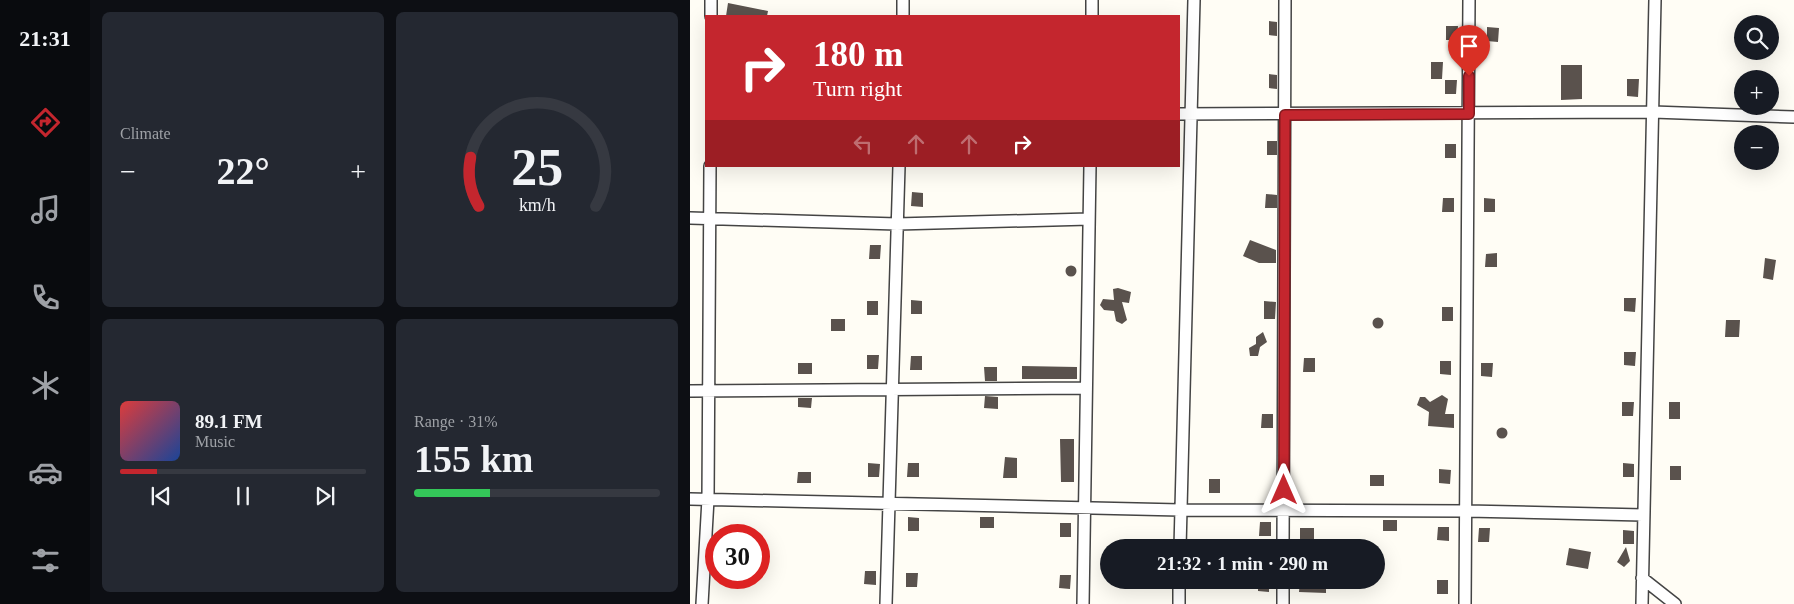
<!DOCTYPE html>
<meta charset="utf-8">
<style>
:root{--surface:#171b24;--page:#242831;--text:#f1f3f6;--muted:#9ea1a6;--line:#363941;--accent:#c4262e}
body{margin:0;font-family:Georgia,serif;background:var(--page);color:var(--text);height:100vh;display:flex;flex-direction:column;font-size:19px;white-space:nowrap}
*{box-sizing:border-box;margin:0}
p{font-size:16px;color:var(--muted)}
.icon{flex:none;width:28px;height:28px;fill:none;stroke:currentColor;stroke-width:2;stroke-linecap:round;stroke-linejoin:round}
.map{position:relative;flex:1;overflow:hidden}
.drawer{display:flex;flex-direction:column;gap:12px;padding:12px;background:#0d0f14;width:600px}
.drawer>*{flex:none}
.hud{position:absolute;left:15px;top:15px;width:475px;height:152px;border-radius:0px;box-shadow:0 5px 20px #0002;background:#c4262e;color:#fff;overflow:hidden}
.controls{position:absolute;left:1044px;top:15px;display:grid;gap:10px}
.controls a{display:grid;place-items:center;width:45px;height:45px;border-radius:50%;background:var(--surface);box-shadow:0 5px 20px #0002;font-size:25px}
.speed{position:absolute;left:15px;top:524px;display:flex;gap:10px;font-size:25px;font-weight:700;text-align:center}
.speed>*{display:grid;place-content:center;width:65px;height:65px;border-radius:50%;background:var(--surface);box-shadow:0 5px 20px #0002;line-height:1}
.speed .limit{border:8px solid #d22;background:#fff;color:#111}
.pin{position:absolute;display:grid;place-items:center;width:42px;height:42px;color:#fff;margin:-51px -21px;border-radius:50% 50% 50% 0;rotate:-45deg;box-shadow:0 0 5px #0007}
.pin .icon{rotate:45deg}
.me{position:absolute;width:55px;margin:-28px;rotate:0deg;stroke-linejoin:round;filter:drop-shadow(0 0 4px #0008)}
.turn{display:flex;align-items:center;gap:18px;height:105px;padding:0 25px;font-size:22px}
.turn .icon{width:65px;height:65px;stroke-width:2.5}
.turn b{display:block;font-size:35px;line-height:42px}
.lanes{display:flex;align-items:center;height:48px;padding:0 25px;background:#0003;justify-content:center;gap:25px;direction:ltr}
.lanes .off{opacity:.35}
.big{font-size:38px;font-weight:800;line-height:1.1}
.drawer .tile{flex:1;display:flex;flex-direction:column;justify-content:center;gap:8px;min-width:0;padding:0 18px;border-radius:8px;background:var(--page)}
.drawer .dial{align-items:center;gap:0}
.dial svg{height:130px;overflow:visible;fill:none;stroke:var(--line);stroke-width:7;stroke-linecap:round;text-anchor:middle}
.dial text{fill:var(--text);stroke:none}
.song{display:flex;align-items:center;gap:15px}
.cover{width:60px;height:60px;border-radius:8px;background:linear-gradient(135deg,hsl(0 70% 55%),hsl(220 70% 35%))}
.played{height:5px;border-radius:2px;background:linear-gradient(90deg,var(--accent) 15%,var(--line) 15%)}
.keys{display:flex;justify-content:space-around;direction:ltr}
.heat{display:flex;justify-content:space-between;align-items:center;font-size:28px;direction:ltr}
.charge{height:8px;border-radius:4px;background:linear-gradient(90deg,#34c759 31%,var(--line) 0)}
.drawer .tiles{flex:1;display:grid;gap:12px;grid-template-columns:repeat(2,1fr)}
.trip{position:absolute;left:410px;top:539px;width:285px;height:50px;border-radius:25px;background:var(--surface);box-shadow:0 5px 20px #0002;font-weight:800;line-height:50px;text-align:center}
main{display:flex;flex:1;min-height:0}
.dock{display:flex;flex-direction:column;width:90px;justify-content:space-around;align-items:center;background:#090b0e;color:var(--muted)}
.dock .icon{width:35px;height:35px}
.dock .on{color:var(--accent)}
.dock b{font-size:22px;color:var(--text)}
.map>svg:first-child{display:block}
.building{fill:#5a524d}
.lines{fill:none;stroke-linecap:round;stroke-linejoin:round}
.minor-casing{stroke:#444;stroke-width:14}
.minor{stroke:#fff;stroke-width:11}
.route-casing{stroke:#7f191e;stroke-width:12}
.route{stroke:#c4262e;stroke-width:9}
</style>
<main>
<nav class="dock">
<b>21:31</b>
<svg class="icon on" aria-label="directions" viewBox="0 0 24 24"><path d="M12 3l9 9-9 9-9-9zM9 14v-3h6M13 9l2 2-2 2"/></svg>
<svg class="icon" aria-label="music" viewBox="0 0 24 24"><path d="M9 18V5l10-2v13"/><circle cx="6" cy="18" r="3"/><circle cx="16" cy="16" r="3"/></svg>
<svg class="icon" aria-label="phone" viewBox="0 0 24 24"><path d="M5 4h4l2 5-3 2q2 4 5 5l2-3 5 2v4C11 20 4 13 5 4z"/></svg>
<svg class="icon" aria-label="climate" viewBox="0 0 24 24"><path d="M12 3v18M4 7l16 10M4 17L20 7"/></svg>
<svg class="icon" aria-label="car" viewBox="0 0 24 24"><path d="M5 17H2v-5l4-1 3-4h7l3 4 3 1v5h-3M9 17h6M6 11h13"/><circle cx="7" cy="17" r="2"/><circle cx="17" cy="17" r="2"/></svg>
<svg class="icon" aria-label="filters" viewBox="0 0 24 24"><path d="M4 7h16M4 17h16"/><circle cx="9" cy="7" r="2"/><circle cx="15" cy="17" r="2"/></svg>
</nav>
<section class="drawer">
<div class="tiles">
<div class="tile"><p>Climate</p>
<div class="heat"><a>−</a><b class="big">22°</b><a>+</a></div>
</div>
<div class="tile dial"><svg viewBox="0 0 100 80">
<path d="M14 69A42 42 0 1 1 86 69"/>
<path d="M14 69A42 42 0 0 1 9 39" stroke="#c4262e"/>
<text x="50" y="56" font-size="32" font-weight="700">25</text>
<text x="50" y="72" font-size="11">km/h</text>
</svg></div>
<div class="tile">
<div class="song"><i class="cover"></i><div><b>89.1 FM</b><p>Music</p></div></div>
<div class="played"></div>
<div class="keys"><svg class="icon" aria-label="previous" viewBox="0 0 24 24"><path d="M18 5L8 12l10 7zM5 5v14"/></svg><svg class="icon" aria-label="pause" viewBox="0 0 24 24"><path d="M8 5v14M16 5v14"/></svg><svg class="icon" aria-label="next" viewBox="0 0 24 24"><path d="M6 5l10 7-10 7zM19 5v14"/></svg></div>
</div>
<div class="tile"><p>Range · 31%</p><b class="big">155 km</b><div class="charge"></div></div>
</div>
</section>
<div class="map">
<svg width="1104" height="604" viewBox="0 0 1104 604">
<rect width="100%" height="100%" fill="#fffdf5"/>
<path class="building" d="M38 3 78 11 77 16H36Z
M579 21 587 22V36L579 35Z
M756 26H768L767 40H756Z
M797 27 809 28 808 42 797 41Z
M741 62H753L752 79H741Z
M871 65H892V99L871 100Z
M579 74 587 75V89L579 88Z
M937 79H949L948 97 937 96Z
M755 80H767L766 94H755Z
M577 141H587V155H577Z
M755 144H766V158H755Z
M222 192 233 193V207L221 206Z
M576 194 587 195V208H575Z
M753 198H764V212H752Z
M794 198 805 199V212H794Z
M560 240 586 250V263H569L553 256Z
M180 245H191L190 259H179Z
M807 253V267H795L796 254Z
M1075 258 1086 260 1083 280 1073 278Z
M375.5 271a5.5 5.5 0 1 1 11 0a5.5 5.5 0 1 1-11 0Z
M428 288 441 292 439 303 432 302 437 320 432 324 426 321 424 311 414 310 410 305 413 299 424 300 423 289Z
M934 298H946L945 312 934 311Z
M221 300 232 301V314H221Z
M177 301H188V315H177Z
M574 301 586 302 585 319H574Z
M752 307H763V321H752Z
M682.5 323a5.5 5.5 0 1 1 11 0a5.5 5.5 0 1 1-11 0Z
M141 319H155V331H141Z
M1036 320H1050L1049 337H1035Z
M573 332 577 342 570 347 568 356H560L559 348 566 344V337Z
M934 352H946L945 366 934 365Z
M177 355H189L188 369H177Z
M221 356H232V370H220Z
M614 358H625V372H613Z
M750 361H761V375L750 374Z
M108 363H122V374H108Z
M791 363H803L802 377 791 376Z
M332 366 387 367V379H332Z
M294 367H307V381H295Z
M752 395 758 399 755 414H764V428L738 426 739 412 727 405 730 397H735L740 402Z
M295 396 308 397V409L294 408Z
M108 398H122L121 408 108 407Z
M932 402H944L943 416H932Z
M979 402H990V419H979Z
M572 414H583V428H571Z
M806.5 433a5.5 5.5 0 1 1 11 0a5.5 5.5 0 1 1-11 0Z
M370 439H384V482H371Z
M315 457 327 458V478H313Z
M178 463 190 464 189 477H178Z
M218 463H229V477H217Z
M933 463 944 464V477H933Z
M980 466H991V480H980Z
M749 469 761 470 760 484 749 483Z
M108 472H121V483H107Z
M680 475H694V486H680Z
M519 479H530V493H519Z
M218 517 229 518V531H218Z
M290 517H304V528H290Z
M693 520H707V531H693Z
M570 522H581V536H569Z
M370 523H381V537H370Z
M748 527H759V541L747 540Z
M610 528H624V540H610Z
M789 528H800L799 542H788Z
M933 530 944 531V544H933Z
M936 547 940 561 934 567 927 562Z
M879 548 901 552 898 569 876 565Z
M175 571H186V585L174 584Z
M216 573H228L227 587H216Z
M370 575H381L380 589 369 588Z
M568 580H579V592L568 591Z
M610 580H636V593L609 592Z
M747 580H758V594H747Z"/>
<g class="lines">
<defs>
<path id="minor" d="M21 16V0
M213 16V0
M402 16V0
M489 114 963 112 1104 117
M0 218 207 224 399 219
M0 391 396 388
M0 499 490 510 777 511 953 515
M490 548 504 0
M593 548 595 0
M952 578 985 604
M12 604 18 499 20 166
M196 604 209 166
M393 604 400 166
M489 604V580
M593 604V580
M775 604 779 0
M952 604 965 0"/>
</defs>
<use href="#minor" class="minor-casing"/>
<use href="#minor" class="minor"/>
</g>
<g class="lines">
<defs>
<path id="route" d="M594 490 595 115 779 114V76"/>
</defs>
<use href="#route" class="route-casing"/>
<use href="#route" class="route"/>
</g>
</svg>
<div class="controls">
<a><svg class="icon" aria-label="search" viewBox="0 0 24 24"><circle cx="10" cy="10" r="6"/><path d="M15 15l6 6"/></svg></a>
<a>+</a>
<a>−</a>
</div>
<div class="speed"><div class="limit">30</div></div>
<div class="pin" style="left:779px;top:76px;background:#d93025"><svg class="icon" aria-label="arrive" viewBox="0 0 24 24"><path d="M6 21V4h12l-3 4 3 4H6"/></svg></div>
<svg class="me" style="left:594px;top:490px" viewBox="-20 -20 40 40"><path d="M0-17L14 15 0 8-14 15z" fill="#c4262e" stroke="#fff" stroke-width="4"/></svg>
<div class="trip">21:32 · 1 min · 290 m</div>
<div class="hud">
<div class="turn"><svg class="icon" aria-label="right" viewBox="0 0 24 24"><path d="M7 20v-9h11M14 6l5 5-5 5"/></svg><div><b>180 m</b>Turn right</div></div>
<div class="lanes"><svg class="icon off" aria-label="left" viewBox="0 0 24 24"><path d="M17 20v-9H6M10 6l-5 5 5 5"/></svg><svg class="icon off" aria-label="ahead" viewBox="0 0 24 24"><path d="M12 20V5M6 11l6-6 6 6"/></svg><svg class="icon off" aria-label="ahead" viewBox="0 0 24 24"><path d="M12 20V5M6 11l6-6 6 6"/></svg><svg class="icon" aria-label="right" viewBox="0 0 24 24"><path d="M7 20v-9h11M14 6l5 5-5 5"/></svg></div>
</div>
</div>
</main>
